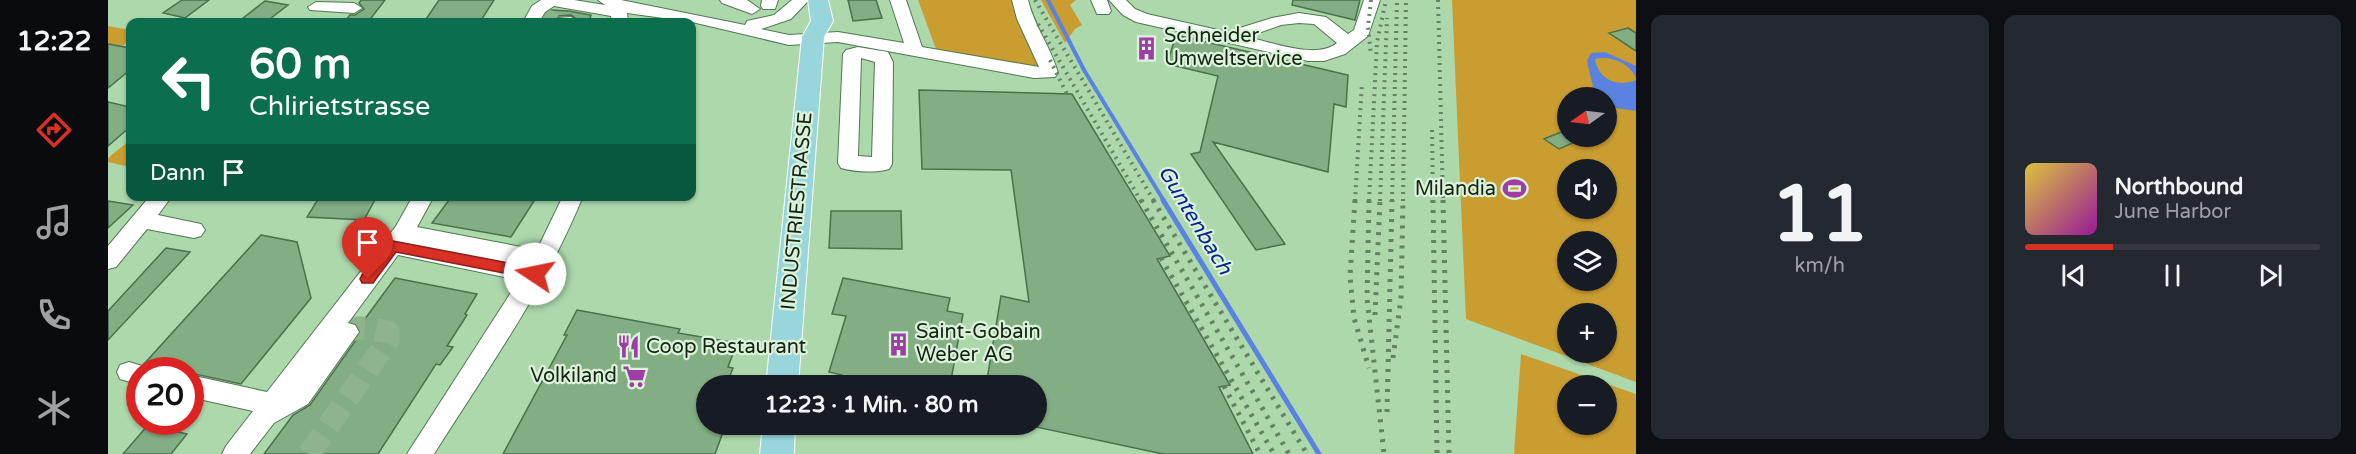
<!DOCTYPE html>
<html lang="de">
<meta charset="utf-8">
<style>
:root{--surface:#171b24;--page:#242831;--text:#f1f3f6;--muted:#9ea1a6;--line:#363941;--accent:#d93025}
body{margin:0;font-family:"Varela Round",sans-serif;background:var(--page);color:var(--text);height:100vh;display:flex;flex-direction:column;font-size:22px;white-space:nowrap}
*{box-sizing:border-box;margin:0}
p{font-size:20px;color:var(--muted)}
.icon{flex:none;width:33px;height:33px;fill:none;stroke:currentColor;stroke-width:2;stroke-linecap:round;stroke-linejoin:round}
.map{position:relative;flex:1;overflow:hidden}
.sheet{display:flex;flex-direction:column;gap:15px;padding:15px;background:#0d0f14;width:720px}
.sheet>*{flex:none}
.guide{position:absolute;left:18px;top:18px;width:570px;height:183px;border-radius:12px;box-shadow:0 2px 4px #0004;background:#0b6e4f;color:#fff;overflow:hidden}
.needle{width:39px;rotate:256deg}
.buttons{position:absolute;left:1449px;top:87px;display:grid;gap:12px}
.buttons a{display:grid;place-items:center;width:60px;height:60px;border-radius:50%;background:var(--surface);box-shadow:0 2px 4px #0004;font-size:30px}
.speed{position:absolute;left:18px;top:357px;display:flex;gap:12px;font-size:30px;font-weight:700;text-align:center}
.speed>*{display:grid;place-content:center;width:78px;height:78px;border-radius:50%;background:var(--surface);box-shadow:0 2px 4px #0004;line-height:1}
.speed .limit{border:9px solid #d22;background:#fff;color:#111}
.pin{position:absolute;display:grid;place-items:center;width:51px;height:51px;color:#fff;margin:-62px -26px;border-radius:50% 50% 50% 0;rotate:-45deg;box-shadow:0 0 6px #0007}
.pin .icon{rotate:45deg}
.me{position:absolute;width:66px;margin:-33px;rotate:281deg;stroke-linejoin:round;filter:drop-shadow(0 0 4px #0008)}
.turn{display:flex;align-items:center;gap:21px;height:126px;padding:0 24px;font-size:27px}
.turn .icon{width:78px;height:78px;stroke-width:2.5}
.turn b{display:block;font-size:42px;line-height:51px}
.then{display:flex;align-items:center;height:57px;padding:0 24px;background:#0003;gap:12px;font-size:22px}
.sheet .card{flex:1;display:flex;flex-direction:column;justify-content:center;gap:9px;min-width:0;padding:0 21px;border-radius:12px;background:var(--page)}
.sheet .dial{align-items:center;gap:0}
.dial b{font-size:78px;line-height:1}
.song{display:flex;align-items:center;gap:18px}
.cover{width:72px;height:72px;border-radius:9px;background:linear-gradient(135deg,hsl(50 70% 55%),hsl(300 70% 35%))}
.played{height:6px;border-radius:3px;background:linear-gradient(90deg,var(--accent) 30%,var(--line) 30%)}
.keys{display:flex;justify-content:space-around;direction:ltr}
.sheet .tiles{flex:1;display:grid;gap:15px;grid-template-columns:repeat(2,1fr)}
.trip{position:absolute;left:588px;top:375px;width:351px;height:60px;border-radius:30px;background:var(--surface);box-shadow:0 2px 4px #0004;font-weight:800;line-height:60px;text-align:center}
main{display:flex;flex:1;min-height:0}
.dock{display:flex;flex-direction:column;width:108px;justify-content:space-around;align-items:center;background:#090b0e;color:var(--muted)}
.dock .icon{width:42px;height:42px}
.dock .on{color:var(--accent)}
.dock b{font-size:27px;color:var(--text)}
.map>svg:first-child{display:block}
.green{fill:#ca9d30;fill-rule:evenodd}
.water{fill:#5982e1}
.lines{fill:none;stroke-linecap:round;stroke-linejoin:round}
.stream-far1{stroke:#5982e1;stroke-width:4}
.stream{stroke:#5982e1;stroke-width:5}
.building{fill:#83ae84;stroke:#49714a;stroke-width:1.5}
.minor-tunnel-far1{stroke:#8db48d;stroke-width:18;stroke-dasharray:18 9;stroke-linecap:butt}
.minor-tunnel{stroke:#8db48d;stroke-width:23;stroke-dasharray:23 11;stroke-linecap:butt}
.minor-casing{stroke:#507851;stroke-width:2}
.major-casing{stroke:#fff;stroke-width:2}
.minor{fill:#fff;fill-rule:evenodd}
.major{fill:#99d6dc;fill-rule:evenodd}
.rail-far1{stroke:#648364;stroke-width:4;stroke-dasharray:2 5;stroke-linecap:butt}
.rail{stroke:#648364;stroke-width:5;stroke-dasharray:3 7;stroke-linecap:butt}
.route{fill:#d93025;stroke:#8d1f18;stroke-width:1.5}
.labels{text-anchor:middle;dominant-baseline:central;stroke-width:4.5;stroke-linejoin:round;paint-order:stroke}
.poi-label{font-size:20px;fill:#132413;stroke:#dcf2db;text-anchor:start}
.street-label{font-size:20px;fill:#132413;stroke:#dcf2db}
.water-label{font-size:21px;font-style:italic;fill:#072392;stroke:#dcf2db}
</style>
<main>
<nav class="dock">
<b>12:22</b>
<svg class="icon on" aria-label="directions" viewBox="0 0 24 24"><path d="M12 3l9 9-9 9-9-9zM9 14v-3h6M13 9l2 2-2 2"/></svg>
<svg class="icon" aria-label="music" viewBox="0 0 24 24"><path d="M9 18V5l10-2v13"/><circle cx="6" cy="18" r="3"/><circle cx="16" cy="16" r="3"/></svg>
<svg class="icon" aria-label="phone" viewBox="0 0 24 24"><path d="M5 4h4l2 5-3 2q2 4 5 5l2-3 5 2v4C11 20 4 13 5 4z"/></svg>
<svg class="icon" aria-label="climate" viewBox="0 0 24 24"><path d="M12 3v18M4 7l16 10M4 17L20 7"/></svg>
</nav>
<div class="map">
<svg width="1528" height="454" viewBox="0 0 1528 454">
<rect width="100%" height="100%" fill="#acd8ac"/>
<path class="green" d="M810 0H907L933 65 928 68 828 49Z
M933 0H968L962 5 974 25 967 29 957 43Z
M1344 0H1528V382L1358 319ZM1460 98H1498V136H1460ZM1460 170H1498V208H1460ZM1460 242H1498V280H1460ZM1460 314H1498V352H1460Z
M0 26 22 30V40L14 46 0 44Z
M22 140V167L0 162V158Z
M1413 354 1528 394V454H1406ZM1460 386H1498V424H1460Z"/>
<path class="water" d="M1497 52 1528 66V78C1522 63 1502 55 1487 59 1490 79 1509 88 1528 80V111L1508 108 1485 87 1479 61 1483 53Z"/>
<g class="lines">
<path class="stream-far1" d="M940 0 976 70 1056 201"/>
<path class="stream" d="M1055 200 1211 454"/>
</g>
<path class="building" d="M74 0H101L77 18 55 13Z
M253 0H277L260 22H236L242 15H247L256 9 251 3Z
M331 0H386L372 22H316Z
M740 0H768L774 18 745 21Z
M1185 0H1252L1247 20 1184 5Z
M157 1 180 5 158 22H130Z
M443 10 461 11 483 15 481 22H473L463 15 450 16 446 22H433Z
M1520 28 1528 33V51L1501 33Z
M1068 35 1240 75 1238 107 1226 104 1220 172 1105 142 1177 244 1148 250 1083 154 1092 152 1110 76 1059 64Z
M0 44 22 48V70L0 88Z
M811 90 964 94 1062 256 1049 259 1122 385 1111 387 1145 454H1055L928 427V386H878L893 296 921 302 903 170 814 169Z
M0 102 22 107V127L0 146Z
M1453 132 1467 142 1451 149 1436 139Z
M212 196H269L256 220 199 217Z
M344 196H422L420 200 426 201 403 237 324 223Z
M0 201 25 205 0 228Z
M723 211H793L794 249 721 248Z
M153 235 189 242 203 298 133 384 82 373V370H55L36 364Z
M58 248 82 252 0 340V311Z
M287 278 369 294 357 314 359 315 339 346 345 347 332 365 328 364 270 454H156L185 415 202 405 253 333 251 327Z
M735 278 842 298 839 311 855 314 842 386H731L734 375 721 372 738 316 724 314Z
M469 310 572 329 570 333 629 343 620 367 625 368 618 386H598V424H618L607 454H395L459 335H456Z
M40 425 79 434 63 454H15Z"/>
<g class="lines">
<path class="minor-tunnel-far1" d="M437 22 443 10"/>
<path class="minor-tunnel" d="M201 454 280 340V332C266 330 252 324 239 332"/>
<defs>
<path id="minor" d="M433 0H466L497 5 490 0H513L637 25 639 21 666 15 684 0H701L683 19 653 29 681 35 730 32 796 43 782 0H798L814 47 931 67 909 19 904 0H920C926 26 943 47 950 73L947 77 926 78 730 42 681 45 584 22 519 13 520 22H504L503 16 446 6 437 12 431 22H415L424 6Z
M612 0H639L652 9 644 14 614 3Z
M654 0H670L667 9H655L653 6Z
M983 0H999L1003 11 1001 14H989Z
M1001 0H1018L1027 9 1039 14 1119 32 1164 18 1191 13 1218 17 1240 34 1246 30 1256 0H1272L1260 36 1237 54 1216 61H1200L1028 22 1015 15ZM1191 23 1206 24 1229 43C1209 60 1163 42 1139 37L1173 25Z
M208 2 246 3 254 8 246 13 202 10 200 7Z
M463 17 471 22H448L450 18Z
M750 47 780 52 785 62 784 164 781 169C767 173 747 172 733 168L730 163 735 54 738 50ZM753 58 767 62 764 157 750 156Z
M42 196H64L50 215 93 224 97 230 93 236 86 238 39 229 8 267 0 269V246Z
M305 196H326L309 227 429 250 455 196H475C438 288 379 370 326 454H299L411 280 290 255 240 323 247 325 251 332 200 404 166 423 142 454H114L118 446 145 411 82 397V375L159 392 288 226Z
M21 362 41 368 42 370H32V385L12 379 9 372 12 365Z"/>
<path id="major" d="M700 0H720L725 21 716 37 690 386H658L694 37 703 21Z
M655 424H687L686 454H652Z"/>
</defs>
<use href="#minor" class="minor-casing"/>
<use href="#major" class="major-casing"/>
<use href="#minor" class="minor"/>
<use href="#major" class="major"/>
<path class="rail-far1" d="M927 0 1046 201
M1263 0 1260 27 1263 55
M1330 0 1335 201
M930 24 1033 201
M942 60 959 94
M1324 130 1325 201
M1247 201 1254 83
M1261 201 1269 42 1278 0
M1272 201 1279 18
M1284 201 1289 0
M1295 201 1298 0"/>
<path class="rail" d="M1033 200 1181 454
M1045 200 1199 454
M1247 200 1242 276 1246 318 1261 368
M1261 200 1259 298 1276 454
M1325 200 1329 454
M1335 200 1341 454
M1053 258 1166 454
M1267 315 1272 200
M1285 358 1293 298 1295 200
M1116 386 1152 454
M1279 412 1284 200"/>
</g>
<path class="route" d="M285 241 427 268 432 270 434 274 432 278 427 279 288 252 265 283H254L252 279 254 275 280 242Z"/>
<defs>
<symbol id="building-bare" viewBox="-9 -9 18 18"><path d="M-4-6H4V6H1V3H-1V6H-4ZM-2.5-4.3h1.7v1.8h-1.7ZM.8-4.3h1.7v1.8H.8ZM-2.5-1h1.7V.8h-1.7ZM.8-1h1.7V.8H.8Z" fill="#9e3da5" stroke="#dcf2db" stroke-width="2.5" paint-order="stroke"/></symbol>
<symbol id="stadium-bare" viewBox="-9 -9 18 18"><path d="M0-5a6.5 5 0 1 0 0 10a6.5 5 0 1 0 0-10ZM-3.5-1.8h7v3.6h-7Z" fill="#9e3da5" stroke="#dcf2db" stroke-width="2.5" paint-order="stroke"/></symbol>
<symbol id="restaurant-bare" viewBox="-9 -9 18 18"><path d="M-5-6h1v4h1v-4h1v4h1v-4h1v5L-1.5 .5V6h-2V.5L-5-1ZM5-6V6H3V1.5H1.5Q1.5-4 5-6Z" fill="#9e3da5" stroke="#dcf2db" stroke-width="2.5" paint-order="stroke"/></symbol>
<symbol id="supermarket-bare" viewBox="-9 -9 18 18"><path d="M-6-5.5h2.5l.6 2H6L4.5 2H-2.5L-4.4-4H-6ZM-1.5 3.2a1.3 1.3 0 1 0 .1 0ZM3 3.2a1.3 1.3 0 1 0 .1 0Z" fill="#9e3da5" stroke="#dcf2db" stroke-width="2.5" paint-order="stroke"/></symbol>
</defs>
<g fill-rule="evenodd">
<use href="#building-bare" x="1022" y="32" width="33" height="33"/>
<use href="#stadium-bare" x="1390" y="172" width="33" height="33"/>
<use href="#building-bare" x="774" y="328" width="33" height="33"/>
<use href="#restaurant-bare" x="504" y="330" width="33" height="33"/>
<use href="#supermarket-bare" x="510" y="360" width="33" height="33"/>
</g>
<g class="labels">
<g class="poi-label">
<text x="1056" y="36">Schneider<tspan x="1056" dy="23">Umweltservice</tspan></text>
<text x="1388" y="189" text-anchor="end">Milandia</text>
<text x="808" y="332">Saint-Gobain<tspan x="808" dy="23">Weber AG</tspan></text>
<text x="538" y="347">Coop Restaurant</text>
<text x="509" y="376" text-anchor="end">Volkiland</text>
</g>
<g class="street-label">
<text transform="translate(689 211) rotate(-85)">INDUSTRIESTRASSE</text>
</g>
<g class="water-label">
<text transform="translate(1087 220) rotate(59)">Guntenbach</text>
</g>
</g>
</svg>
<div class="buttons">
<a><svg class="needle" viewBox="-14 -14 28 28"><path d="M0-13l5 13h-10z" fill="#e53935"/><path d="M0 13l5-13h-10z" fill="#9ea1a6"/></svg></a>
<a><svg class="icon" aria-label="sound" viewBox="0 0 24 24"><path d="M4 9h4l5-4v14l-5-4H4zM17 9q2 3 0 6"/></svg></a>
<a><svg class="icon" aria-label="layers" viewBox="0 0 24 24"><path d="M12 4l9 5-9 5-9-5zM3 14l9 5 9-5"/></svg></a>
<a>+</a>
<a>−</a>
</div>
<div class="speed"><div class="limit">20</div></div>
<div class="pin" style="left:260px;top:279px;background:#d93025"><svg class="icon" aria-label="arrive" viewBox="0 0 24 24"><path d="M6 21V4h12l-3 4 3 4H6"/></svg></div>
<svg class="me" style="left:427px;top:274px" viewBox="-20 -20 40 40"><circle r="19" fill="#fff"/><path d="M0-13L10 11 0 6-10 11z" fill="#d93025"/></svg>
<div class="trip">12:23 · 1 Min. · 80 m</div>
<div class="guide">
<div class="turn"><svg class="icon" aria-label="left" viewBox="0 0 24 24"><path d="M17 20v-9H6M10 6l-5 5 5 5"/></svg><div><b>60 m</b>Chlirietstrasse</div></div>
<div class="then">Dann<svg class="icon" aria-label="arrive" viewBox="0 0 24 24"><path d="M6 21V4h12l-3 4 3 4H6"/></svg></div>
</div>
</div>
<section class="sheet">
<div class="tiles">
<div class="card dial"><b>11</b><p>km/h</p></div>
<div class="card">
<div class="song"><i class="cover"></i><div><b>Northbound</b><p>June Harbor</p></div></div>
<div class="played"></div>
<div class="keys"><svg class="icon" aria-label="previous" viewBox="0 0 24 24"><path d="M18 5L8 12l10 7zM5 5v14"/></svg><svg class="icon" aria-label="pause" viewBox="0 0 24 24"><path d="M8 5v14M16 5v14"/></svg><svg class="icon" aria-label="next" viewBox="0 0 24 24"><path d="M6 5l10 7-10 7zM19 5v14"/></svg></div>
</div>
</div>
</section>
</main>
